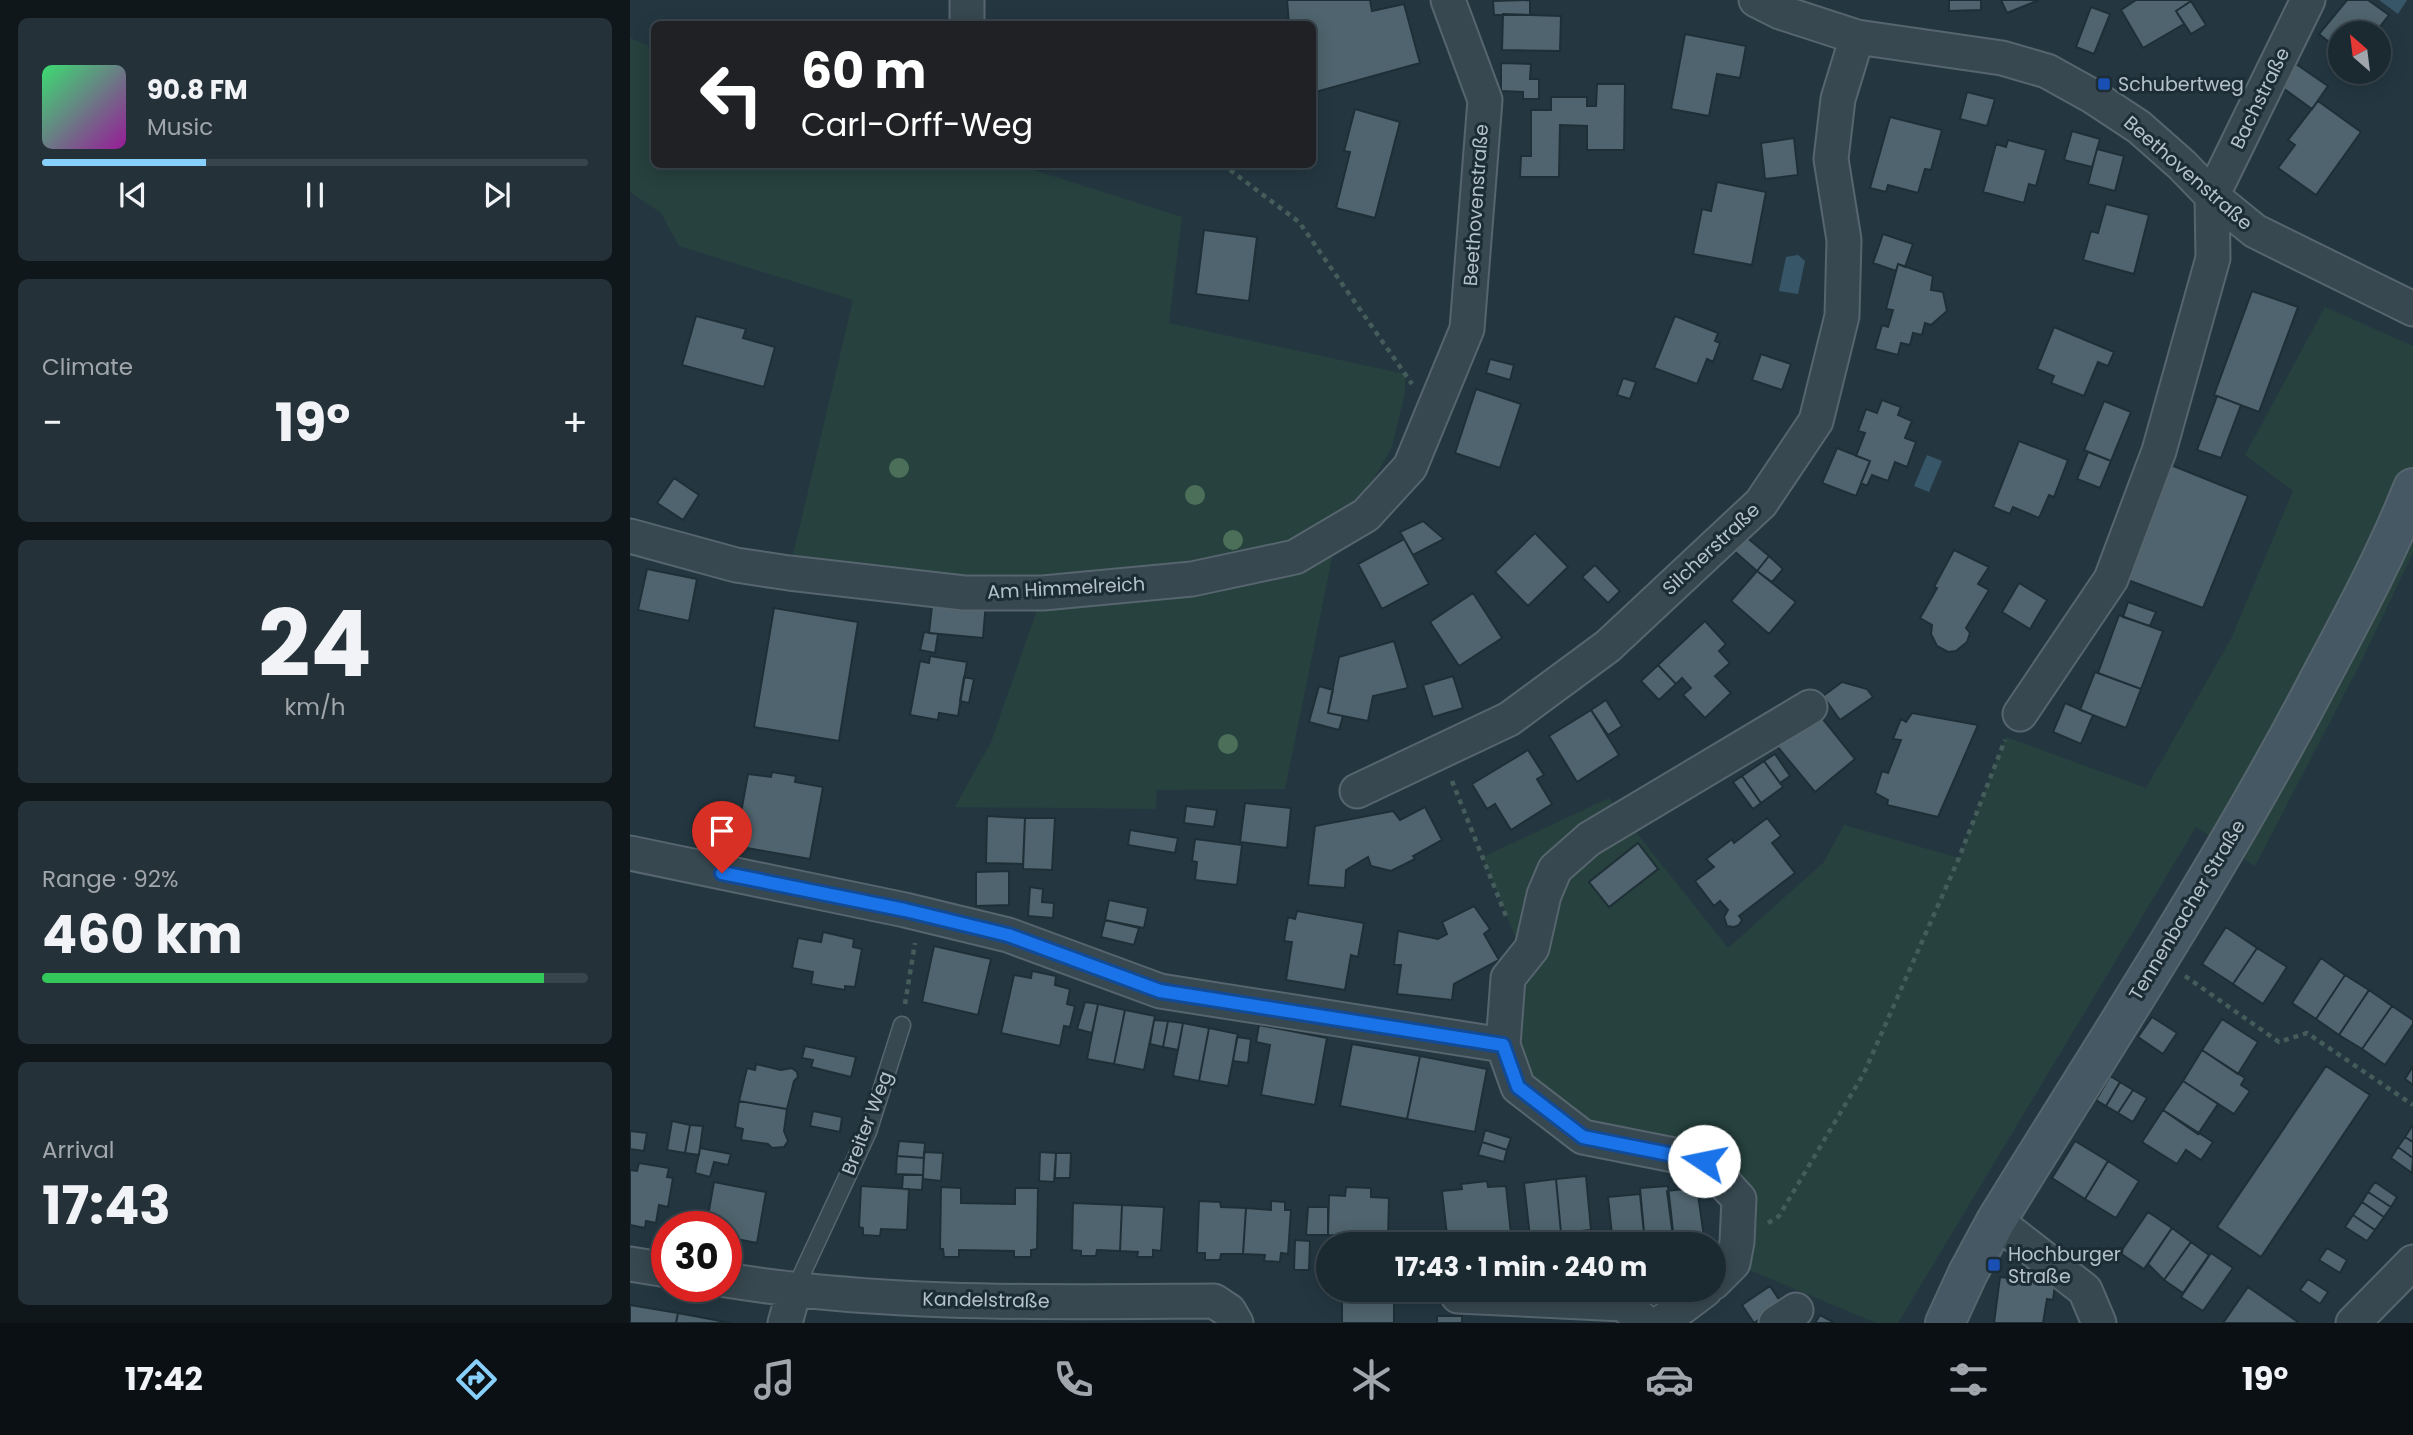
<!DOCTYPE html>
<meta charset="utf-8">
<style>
:root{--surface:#1b2931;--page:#243139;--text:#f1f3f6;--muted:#a0a6ab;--line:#39454d;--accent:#88d0fc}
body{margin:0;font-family:Poppins,sans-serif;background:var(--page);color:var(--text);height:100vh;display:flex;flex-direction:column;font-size:26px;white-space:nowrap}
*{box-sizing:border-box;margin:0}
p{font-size:23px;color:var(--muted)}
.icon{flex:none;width:38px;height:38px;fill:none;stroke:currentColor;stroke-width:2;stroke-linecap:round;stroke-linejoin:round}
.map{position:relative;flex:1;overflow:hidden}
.drawer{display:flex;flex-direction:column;gap:18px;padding:18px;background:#0f171b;width:630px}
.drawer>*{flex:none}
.banner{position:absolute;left:21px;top:21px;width:665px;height:147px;border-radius:10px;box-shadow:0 4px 18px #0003,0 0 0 2px var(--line);background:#202124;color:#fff;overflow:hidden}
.needle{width:46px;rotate:332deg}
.tools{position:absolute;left:1698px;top:21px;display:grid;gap:14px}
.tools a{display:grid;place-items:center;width:63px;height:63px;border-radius:50%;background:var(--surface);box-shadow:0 4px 18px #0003,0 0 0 2px var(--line);font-size:35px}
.speed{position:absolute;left:21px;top:1211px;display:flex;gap:14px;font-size:35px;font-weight:700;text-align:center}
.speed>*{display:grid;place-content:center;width:91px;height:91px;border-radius:50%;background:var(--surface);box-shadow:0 4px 18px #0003,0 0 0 2px var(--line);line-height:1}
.speed .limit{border:10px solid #d22;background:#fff;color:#111}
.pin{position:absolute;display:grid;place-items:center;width:60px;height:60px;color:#fff;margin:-72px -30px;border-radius:50% 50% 50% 0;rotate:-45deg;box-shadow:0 0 7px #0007}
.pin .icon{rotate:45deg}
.me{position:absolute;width:77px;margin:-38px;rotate:281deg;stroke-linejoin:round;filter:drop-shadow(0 0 5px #0008)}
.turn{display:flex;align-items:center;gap:24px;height:147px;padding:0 35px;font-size:32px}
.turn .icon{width:91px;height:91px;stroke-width:2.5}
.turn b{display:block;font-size:49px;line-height:60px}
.big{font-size:52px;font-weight:700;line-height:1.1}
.drawer .widget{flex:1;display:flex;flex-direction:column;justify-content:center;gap:10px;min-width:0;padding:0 24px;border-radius:10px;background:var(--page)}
.drawer .dial{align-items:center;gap:0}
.dial b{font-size:91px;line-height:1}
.song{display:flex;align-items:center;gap:21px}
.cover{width:84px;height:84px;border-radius:10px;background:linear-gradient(135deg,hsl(140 70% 55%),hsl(300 70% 35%))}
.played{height:7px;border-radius:4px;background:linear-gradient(90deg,var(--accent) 30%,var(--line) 30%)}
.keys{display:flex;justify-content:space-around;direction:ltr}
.heat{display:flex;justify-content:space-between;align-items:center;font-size:38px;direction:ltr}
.charge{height:10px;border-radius:5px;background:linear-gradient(90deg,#34c759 92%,var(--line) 0)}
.trip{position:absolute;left:686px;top:1232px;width:410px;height:70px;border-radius:35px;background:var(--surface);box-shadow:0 4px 18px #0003,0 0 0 2px var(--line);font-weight:700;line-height:70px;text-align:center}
.tab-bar{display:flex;height:112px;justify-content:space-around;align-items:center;background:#0b1014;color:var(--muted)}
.tab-bar .icon{width:49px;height:49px}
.tab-bar .active{color:var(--accent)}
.tab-bar b{font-size:32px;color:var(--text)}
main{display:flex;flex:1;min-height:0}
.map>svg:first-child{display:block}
.green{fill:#26413e}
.water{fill:#375768}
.building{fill:#4f646e;stroke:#1f2f37;stroke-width:2}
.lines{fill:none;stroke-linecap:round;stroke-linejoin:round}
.lane-casing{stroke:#56656e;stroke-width:19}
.street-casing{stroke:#56656e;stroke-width:37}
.secondary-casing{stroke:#56656e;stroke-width:42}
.path{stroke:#445d5a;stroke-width:4.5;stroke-dasharray:5 5;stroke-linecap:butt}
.lane{stroke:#384850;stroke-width:16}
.street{stroke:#384850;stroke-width:33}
.secondary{stroke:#465863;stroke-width:38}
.tree{fill:#4b6f58}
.route-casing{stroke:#114b97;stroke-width:18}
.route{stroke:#1a73e8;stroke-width:12}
.transit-dot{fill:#1a4fb4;stroke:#1d2d35;stroke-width:2.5}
.labels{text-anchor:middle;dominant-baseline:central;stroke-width:6;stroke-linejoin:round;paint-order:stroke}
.poi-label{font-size:19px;fill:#b5c2cb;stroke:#1d2d35;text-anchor:start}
.street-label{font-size:19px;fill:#b5c2cb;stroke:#1d2d35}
</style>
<main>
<section class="drawer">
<div class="widget">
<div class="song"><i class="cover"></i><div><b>90.8 FM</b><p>Music</p></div></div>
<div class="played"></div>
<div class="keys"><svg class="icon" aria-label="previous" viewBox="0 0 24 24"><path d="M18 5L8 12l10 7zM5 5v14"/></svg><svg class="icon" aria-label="pause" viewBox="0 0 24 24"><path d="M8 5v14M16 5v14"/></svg><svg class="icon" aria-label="next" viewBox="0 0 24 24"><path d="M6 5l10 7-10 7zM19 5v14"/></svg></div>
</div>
<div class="widget"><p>Climate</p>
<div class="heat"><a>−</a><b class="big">19°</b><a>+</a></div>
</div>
<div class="widget dial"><b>24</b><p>km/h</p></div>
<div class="widget"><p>Range · 92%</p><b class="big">460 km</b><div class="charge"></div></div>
<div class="widget"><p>Arrival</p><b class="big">17:43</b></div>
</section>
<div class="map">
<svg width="1783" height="1323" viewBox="0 0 1783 1323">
<rect width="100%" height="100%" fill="#243741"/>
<path class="green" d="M0 38 24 48V164L388 165 552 217 539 323 775 374V393L762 447 704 548 655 789 527 790 526 809 325 807 361 742 413 593 159 572 223 300 49 246 31 213 0 192Z
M1695 307 1783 346V553L1730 664 1625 866 1566 827 1268 1323H1246L1105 1264 1112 1242 1077 1159 954 1134 889 1086 878 1044 895 961 853 857 979 798 1098 948 1194 862 1214 825 1329 858 1376 737 1516 788 1601 639 1663 491 1615 455Z"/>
<path class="water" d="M1749 0H1777L1768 14Z
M1168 255 1175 261 1168 294 1149 291 1156 257Z
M1297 455 1312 461 1299 492 1284 486Z"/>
<path class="building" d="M657 0H740L742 11 774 4 790 63 682 93V24H659Z
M900 0V15H864L863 1Z
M1319 0H1351V10L1319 11Z
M1371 0H1409L1377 13Z
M1506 0H1560L1561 1 1546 11 1554 24 1513 48 1491 10Z
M1717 0H1738L1759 15 1745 33H1710L1709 50 1689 34Z
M1561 1 1576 25 1561 34 1546 11Z
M1461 7 1480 14 1464 54 1446 47Z
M873 14 931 16 930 51 872 50Z
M1055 34 1116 46 1110 78 1087 74 1079 116 1041 109Z
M871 63 901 64 900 79H909V99H893V92L871 91Z
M1666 64 1698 86 1682 109 1650 86Z
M967 84H995L994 150H957V126L930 125 929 177H890L891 156H901V110H921V97H957V106H966Z
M1337 92 1365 99 1357 126 1330 119Z
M1688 101 1731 132 1686 195 1648 168 1665 145 1658 140Z
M725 109 770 122 745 218 706 208 720 152 714 151Z
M1260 117 1312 130 1301 170 1295 169 1288 193 1258 185 1256 192 1240 188Z
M1442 131 1470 139 1462 167 1434 160Z
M1164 138 1168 175 1135 179 1131 143Z
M1378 140 1416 150 1406 186 1399 184 1394 203 1353 192 1366 144 1376 147Z
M1467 149 1494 156 1485 191 1458 184Z
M1087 182 1136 192 1122 265 1063 254 1072 209 1081 211Z
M1476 204 1519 215 1504 274 1453 260 1461 231 1468 233Z
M574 230 627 237 619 301 566 294Z
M1253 234 1283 244 1275 267 1268 264 1266 271 1243 263Z
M1268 264 1303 276 1301 290 1313 292 1317 311 1301 325 1295 323 1292 335 1283 333 1280 345 1271 343 1268 355 1245 349 1252 325 1258 327 1263 310 1256 309Z
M1622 291 1668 307 1629 412 1584 395Z
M66 316 116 329 113 338 145 347 134 387 52 365Z
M1045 316 1088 333 1085 341 1090 343 1083 362 1077 359 1067 384 1024 368Z
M1424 327 1484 352 1478 366 1468 362 1454 396 1421 383 1424 376 1407 369Z
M1131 354 1161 364 1152 390 1122 380Z
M860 359 884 365 880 380 856 373Z
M993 378 1006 382 1000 399 987 395Z
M846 389 891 404 870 468 825 453Z
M1587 396 1611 405 1591 458 1567 450Z
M1252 400 1271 407 1268 415 1282 421 1275 438 1286 442 1277 467 1265 462 1258 481 1242 475 1237 486 1231 483 1240 461 1226 456 1235 433 1228 431 1236 409 1247 413Z
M1474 401 1501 412 1481 461 1454 450Z
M1389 441 1438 460 1424 497 1419 495 1409 518 1383 507 1380 514 1363 507Z
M1207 448 1240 461 1226 496 1192 483Z
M1458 452 1481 461 1470 488 1447 479Z
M1541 465 1618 496 1573 608 1495 579Z
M44 478 69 495 53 520 27 503Z
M793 521 814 539 783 555 770 532Z
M905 533 938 567 898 606 865 572Z
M1115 536 1139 556 1127 571 1103 550Z
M774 539 799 584 752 609 728 564Z
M1324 550 1359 567 1348 584 1359 590 1336 628 1340 633 1337 642 1326 651 1318 652 1307 646 1301 634 1302 625 1290 618 1307 588 1304 587Z
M1139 556 1153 569 1142 582 1127 571Z
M965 565 990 591 978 603 952 577Z
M17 569 67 579 59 621 8 610Z
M1127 571 1166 602 1139 634 1101 601Z
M1389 583 1417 600 1400 629 1372 612Z
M843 593 872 638 829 666 800 622Z
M303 597 356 602 353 638 299 633Z
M1498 602 1526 612 1520 626 1493 617Z
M144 608 228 622 209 741 124 727Z
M1489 615 1533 631 1511 689 1468 673Z
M1075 621 1096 644 1089 651 1100 663 1085 676 1101 693 1075 718 1053 695 1061 688 1052 678 1046 684 1028 665Z
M294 632 308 634 305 653 290 650Z
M764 641 778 688 743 696 738 721 698 713 709 657Z
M300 656 337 662 328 716 309 713 308 720 280 715 290 661 299 663Z
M1028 665 1046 684 1029 700 1011 681Z
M1465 672 1511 689 1496 728 1450 710Z
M823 676 833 708 803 717 793 685Z
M334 677 344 679 339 703 330 701Z
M1212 682 1237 689 1243 697 1210 720 1193 696Z
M689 686 703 690 698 713 713 716 709 730 679 722Z
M976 700 992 726 978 735 961 710Z
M1435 703 1463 715 1451 744 1423 732Z
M961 710 989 755 947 782 919 736Z
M1188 713 1225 759 1185 792 1147 746Z
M1282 713 1348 725 1308 817 1257 805 1258 800 1245 793 1252 771 1258 773 1271 740 1263 739 1271 719 1276 722Z
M898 750 914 775 907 779 922 804 881 830 865 804 857 809 842 784Z
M1145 754 1160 776 1150 783 1134 761Z
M1134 761 1153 787 1131 803 1112 776Z
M142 772 166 776 165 782 193 787 180 859 105 846 118 774 141 777Z
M1112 776 1131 803 1123 809 1103 782Z
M615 803 661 808 657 848 610 842Z
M556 806 587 810 584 827 554 823Z
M795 807 812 840 783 856 785 859 761 871 741 866 738 857 716 870 715 888 678 885 685 826 763 811 770 820Z
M357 816 395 818 393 864 356 863Z
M395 818H425L422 870 393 869Z
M1137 818 1151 836 1142 843 1165 873 1109 916 1112 920 1109 925 1104 927 1097 926 1094 917 1098 910 1090 901 1084 906 1065 881 1084 867 1076 859 1102 839 1104 843Z
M500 830 548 838 545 853 498 845Z
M565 839 612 845 607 885 565 880 567 862 562 861Z
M1008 843 1028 869 979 907 959 882Z
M379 871V905L346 906V872Z
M400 887 413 889 412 902 424 903 423 918 398 916Z
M479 900 518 908 514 928 475 920Z
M844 906 860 929 854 934 869 960 824 984 822 1000 767 994 771 965H764L768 931 808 939 817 934 812 922Z
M667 911 734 923 728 957 721 955 715 990 656 980 662 942 654 941 658 917 665 919Z
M475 920 509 928 504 945 471 937Z
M1596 927 1627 948 1603 984 1572 964Z
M193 932 224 939 223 947 232 949 225 987 215 986V990L181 984 183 972 162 968 168 938 191 942Z
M304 946 361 959 348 1015 292 1002Z
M1627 948 1657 967 1633 1004 1603 984Z
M1691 958 1715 975 1686 1019 1662 1003Z
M402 971 426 976 425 985 440 989 437 1004 445 1006 440 1027 434 1026 430 1046 371 1033 384 975 401 978Z
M1715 975 1739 990 1709 1035 1686 1019Z
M1739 990 1762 1006 1732 1049 1709 1035Z
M455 1002 468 1004 462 1033 447 1029Z
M468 1004 495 1010 484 1064 457 1059Z
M1762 1006 1783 1020V1024L1755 1065 1732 1049Z
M495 1010 525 1016 514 1070 484 1064Z
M1522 1017 1547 1033 1533 1054 1508 1037Z
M1592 1019 1628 1042 1608 1074 1572 1050Z
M524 1020 538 1021 533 1047 520 1044Z
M538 1021 553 1023 548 1050 533 1047Z
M553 1023 579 1028 569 1081 543 1076Z
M629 1025 697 1038 685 1105 631 1095 640 1045 626 1042Z
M579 1028 608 1034 598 1086 569 1081Z
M607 1037 621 1039 618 1063 603 1061Z
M722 1044 790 1056 777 1119 710 1106Z
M175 1046 226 1057 221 1077 181 1067 183 1060 172 1058Z
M1572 1050 1615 1078 1611 1085 1620 1091 1604 1114 1553 1081Z
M790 1056 857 1069 845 1132 777 1119Z
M126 1064 151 1070 162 1068 167 1072 168 1077 164 1081 157 1109 109 1101 117 1068 125 1070Z
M1696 1066 1740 1095 1631 1257 1587 1227Z
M1783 1066V1085L1775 1079Z
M1480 1076 1490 1082 1476 1106 1466 1100Z
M1553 1081 1588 1104 1568 1134 1533 1110Z
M1490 1082 1503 1090 1488 1113 1476 1106Z
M1503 1090 1517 1098 1503 1122 1488 1113Z
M109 1101 157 1109 154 1131 158 1141 154 1147 142 1148 138 1144 111 1140 113 1129 105 1127Z
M1533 1110 1583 1142 1571 1160 1556 1150 1547 1164 1512 1142Z
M183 1111 212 1117 210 1132 180 1126Z
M42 1121 60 1125 55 1153 37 1150Z
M60 1125 73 1126 69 1155 55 1153Z
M1782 1126 1783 1127V1142L1775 1137Z
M855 1130 881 1138 877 1150 852 1142Z
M0 1131 17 1133 14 1151 0 1149Z
M1775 1137 1783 1142V1158L1768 1147Z
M269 1141 295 1143 294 1158 267 1156Z
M1445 1141 1478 1161 1455 1199 1422 1178Z
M852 1142 877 1150 874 1162 848 1155Z
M1768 1147 1783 1158 1782 1173 1761 1158Z
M70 1148 101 1154 98 1165 84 1162 80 1177 65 1173Z
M294 1152 313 1153 311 1181 293 1179Z
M410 1152 426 1153 424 1182 409 1181Z
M426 1153H441L440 1178H425Z
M267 1156 294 1158 293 1175 266 1174Z
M1478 1161 1509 1181 1486 1218 1455 1199Z
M9 1163 39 1168 37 1177 43 1178 38 1207 29 1205 26 1223 16 1221 15 1228 0 1225V1170L7 1171Z
M273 1175H293L292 1190 272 1189Z
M956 1176 961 1230 931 1233 926 1179Z
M926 1179 931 1233 900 1237 894 1183Z
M857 1181 858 1187 876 1186 882 1244H818L812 1191 832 1189 831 1184Z
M84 1182 136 1192 127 1243 96 1237V1227H76Z
M1745 1182 1767 1197 1761 1207 1738 1192Z
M231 1186 279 1189 277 1230 251 1229 250 1236 233 1235V1228L229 1227Z
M1038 1186 1044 1240 1015 1243 1010 1188Z
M311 1187 331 1188V1203L385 1204V1188H408L407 1249 401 1250V1257H384V1251L329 1250V1257H314L313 1249H310Z
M716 1187 741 1188V1197L759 1198 758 1237 698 1235 699 1195 715 1196Z
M1067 1187 1075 1244H1044L1037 1191Z
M1738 1192 1761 1207 1754 1217 1732 1202Z
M1010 1194 1015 1244H983L978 1197Z
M569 1201 590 1202 591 1207 616 1208 613 1254H591L590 1260H575V1253H567Z
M641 1201 655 1202V1210H661L658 1254 651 1253 650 1262 634 1261 635 1255 613 1254 616 1208 641 1210Z
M1732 1202 1754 1217 1745 1230 1723 1215Z
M443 1203 492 1205 490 1251 467 1250 466 1256H451V1251L442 1250Z
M492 1205 534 1207 531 1251 523 1250V1257H507L508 1252 490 1251Z
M678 1207H698V1235H676Z
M1518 1212 1542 1228 1514 1269 1490 1253Z
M1723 1215 1745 1230 1737 1241 1715 1227Z
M1542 1228 1561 1242 1534 1280 1518 1264Z
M665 1240 680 1241 679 1270H664Z
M1044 1240V1244H1031V1241Z
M1561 1242 1579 1255 1553 1293 1534 1280Z
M1697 1248 1717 1260 1710 1273 1689 1260Z
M1581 1253 1603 1268 1573 1311 1551 1297Z
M696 1258H698V1276H695Z
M1370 1277 1425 1284 1423 1300 1417 1299 1413 1323H1364Z
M1678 1279 1698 1292 1690 1304 1670 1290Z
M1140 1286 1152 1304 1124 1323 1112 1305Z
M1618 1287 1668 1322 1667 1323H1593Z
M712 1290H764V1323H712Z
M0 1305 48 1313 46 1323H0Z
M48 1313 101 1323H46Z
M1190 1315 1205 1323H1185Z
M807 1316H832V1323H807Z"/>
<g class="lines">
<defs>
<path id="lane" d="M164 1291 238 1132 272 1025"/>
<path id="street" d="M1126 0 1150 12 1227 37 1372 58 1417 71 1462 96 1509 127 1552 165 1582 196 1625 231 1783 309
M337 24V0
M0 536 106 565 159 573 334 593H413L562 579 665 557 736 515 780 467 837 329 855 100 818 0
M1390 714 1481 579 1529 451 1583 258 1582 196 1678 0
M727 791 879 719 978 646 1131 503 1186 421 1212 316 1214 240 1201 159 1208 99 1227 37
M0 853 275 910 378 935 530 991 873 1045
M1366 1221 1455 1290 1469 1323
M0 1264 37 1270
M96 1280C257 1306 422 1302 584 1301L599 1311 606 1323
M1083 1283 1103 1263 1107 1242 1109 1199 1074 1161 953 1137 888 1087 873 1045 878 978 902 948 914 895 925 869 959 839 1180 707
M828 1296 993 1304 1016 1323
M155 1323 164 1291
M1031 1323 1075 1290
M1146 1323 1166 1310
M1723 1323 1783 1262"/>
<path id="secondary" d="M1315 1323 1338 1273 1366 1221C1475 1044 1590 869 1687 684 1721 620 1756 556 1783 488"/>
</defs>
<use href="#lane" class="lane-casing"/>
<use href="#street" class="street-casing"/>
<use href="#secondary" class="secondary-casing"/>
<path class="path" d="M592 164 669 222 782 384
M822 781 876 916
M1555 976 1649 1042 1677 1033 1783 1105
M275 1004 285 943
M1138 1223 1149 1216 1234 1073 1329 858 1375 740"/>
<use href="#lane" class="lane"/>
<use href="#street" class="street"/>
<use href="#secondary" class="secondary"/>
</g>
<g class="tree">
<circle cx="269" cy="468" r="10"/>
<circle cx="565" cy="495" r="10"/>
<circle cx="603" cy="540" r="10"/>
<circle cx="598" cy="744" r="10"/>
</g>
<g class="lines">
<defs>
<path id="route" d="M92 873 275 910 378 935 530 991 873 1045 888 1087 953 1137 1074 1161"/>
</defs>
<use href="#route" class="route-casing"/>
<use href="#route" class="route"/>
</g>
<g class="transit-dot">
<rect x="1467" y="77" width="14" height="14" rx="3.5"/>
<rect x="1357" y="1258" width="14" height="14" rx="3.5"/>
</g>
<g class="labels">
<g class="poi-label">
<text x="1488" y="84">Schubertweg</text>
<text x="1378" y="1254">Hochburger<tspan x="1378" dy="22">Straße</tspan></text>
</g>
<g class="street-label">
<text transform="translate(1630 98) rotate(-64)">Bachstraße</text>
<text transform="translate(1558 173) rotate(41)">Beethovenstraße</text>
<text transform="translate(846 205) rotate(-86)">Beethovenstraße</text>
<text transform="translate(1081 549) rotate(-43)">Silcherstraße</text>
<text transform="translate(436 588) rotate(-3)">Am Himmelreich</text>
<text transform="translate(1557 910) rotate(-59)">Tennenbacher Straße</text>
<text transform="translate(237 1123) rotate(-69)">Breiter Weg</text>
<text transform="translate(356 1300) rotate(1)">Kandelstraße</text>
</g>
</g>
</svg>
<div class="tools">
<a><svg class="needle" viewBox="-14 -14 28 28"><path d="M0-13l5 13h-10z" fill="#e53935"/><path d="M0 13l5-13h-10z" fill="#a0a6ab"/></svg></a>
</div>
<div class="speed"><div class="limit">30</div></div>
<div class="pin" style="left:92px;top:873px;background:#d93025"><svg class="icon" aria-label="arrive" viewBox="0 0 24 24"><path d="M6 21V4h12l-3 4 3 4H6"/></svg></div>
<svg class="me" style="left:1074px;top:1161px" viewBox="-20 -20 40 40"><circle r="19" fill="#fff"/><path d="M0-13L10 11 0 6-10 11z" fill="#1a73e8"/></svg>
<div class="trip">17:43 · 1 min · 240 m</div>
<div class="banner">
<div class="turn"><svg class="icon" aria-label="left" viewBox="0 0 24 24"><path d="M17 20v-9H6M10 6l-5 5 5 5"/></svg><div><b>60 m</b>Carl-Orff-Weg</div></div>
</div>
</div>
</main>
<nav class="tab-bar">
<b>17:42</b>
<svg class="icon active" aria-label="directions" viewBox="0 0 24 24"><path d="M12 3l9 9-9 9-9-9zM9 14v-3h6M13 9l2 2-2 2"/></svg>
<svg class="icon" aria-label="music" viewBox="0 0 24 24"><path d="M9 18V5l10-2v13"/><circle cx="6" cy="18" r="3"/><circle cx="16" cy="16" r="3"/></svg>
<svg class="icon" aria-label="phone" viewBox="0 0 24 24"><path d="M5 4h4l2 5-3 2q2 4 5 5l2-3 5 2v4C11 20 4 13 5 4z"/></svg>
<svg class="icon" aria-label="climate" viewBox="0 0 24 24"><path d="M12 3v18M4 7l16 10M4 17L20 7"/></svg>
<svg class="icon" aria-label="car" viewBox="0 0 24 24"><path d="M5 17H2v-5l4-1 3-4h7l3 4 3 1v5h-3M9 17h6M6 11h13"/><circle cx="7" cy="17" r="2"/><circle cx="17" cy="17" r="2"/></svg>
<svg class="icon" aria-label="filters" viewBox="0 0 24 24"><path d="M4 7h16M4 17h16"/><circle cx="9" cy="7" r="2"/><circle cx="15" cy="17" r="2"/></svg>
<b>19°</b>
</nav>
